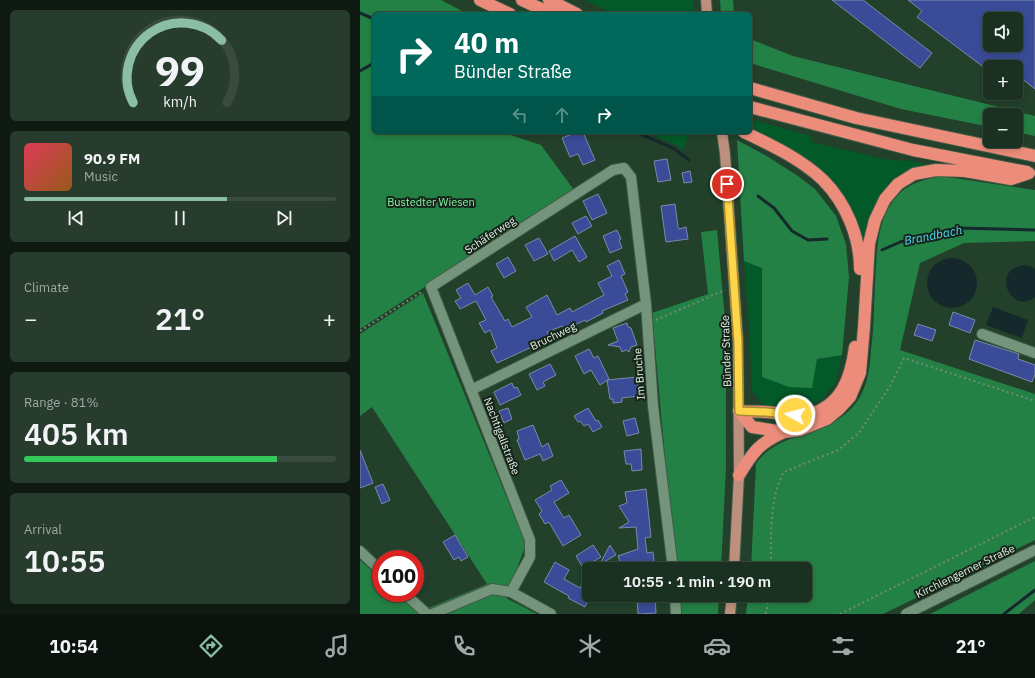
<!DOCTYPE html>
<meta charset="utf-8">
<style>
:root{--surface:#1a3020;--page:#273c2d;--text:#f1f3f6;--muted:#9fa9a5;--line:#384b3e;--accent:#8abfa5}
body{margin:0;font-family:"IBM Plex Sans",sans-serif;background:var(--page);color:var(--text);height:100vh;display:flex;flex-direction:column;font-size:15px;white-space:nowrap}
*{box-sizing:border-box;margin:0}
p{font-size:13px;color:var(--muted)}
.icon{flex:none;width:22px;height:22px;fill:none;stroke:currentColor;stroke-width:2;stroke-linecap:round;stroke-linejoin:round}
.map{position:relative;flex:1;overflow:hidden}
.details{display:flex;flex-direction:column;gap:10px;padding:10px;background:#0e1a12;width:360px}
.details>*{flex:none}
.hud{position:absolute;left:12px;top:12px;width:380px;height:122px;border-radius:6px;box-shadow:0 2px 6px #0003,0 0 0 1px var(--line);background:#00695c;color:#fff;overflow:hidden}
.fabs{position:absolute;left:623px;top:12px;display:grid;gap:8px}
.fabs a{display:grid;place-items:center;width:40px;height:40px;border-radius:6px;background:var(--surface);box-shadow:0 2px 6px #0003,0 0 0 1px var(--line);font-size:20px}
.speed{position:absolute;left:12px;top:550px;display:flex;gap:8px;font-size:20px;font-weight:700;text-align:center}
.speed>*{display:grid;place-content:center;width:52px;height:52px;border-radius:50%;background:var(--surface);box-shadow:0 2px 6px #0003,0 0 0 1px var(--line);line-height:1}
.speed .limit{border:6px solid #d22;background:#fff;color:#111}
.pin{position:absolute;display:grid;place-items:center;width:34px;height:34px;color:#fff;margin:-17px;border:2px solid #fff;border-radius:50%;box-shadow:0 1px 4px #0007}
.me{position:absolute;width:44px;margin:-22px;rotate:277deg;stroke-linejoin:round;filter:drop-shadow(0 0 3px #0008)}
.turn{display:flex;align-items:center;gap:14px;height:84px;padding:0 16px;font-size:18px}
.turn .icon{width:52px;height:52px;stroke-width:2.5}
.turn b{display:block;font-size:28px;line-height:34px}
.lanes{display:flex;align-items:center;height:38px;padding:0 16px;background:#0003;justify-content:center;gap:20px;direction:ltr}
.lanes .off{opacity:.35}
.big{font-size:30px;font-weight:600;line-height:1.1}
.details .widget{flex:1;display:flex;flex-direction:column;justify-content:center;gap:6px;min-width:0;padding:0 14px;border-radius:6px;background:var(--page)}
.details .dial{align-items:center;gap:0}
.dial svg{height:104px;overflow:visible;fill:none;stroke:var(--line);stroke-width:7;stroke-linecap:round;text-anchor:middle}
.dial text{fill:var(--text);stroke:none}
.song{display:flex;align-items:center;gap:12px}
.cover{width:48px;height:48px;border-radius:6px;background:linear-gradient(135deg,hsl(350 70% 55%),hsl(30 70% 35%))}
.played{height:4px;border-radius:2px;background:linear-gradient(90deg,var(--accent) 65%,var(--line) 65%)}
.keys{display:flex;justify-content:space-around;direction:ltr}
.heat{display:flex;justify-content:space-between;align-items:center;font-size:22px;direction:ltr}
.charge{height:6px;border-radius:3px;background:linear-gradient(90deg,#34c759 81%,var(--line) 0)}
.trip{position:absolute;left:222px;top:562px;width:230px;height:40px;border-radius:6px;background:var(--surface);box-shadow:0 2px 6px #0003,0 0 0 1px var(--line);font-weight:600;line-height:40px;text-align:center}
.menu{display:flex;height:64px;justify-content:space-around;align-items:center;background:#0a130d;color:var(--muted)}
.menu .icon{width:28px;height:28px}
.menu .selected{color:var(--accent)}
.menu b{font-size:18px;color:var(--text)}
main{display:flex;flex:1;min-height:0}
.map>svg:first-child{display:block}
.green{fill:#035a29}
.forest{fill:#248145}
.water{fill:#15282b}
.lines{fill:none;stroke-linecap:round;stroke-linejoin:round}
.stream{stroke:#15282b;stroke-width:3}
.building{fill:#3a4b97;stroke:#7e89ab;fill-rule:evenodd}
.minor-casing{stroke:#405b48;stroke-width:12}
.major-casing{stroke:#405b48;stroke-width:12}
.highway-casing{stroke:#405b48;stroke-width:14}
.path{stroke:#718a77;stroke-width:2;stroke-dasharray:2 3;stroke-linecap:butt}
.minor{stroke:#74947b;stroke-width:10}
.major{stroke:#bc907c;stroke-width:10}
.highway{stroke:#ec8d7c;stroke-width:12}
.route-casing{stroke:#a68a30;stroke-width:10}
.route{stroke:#ffd54a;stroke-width:7}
.labels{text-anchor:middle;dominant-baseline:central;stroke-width:4;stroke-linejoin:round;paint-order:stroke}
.park-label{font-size:11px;fill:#80f3a0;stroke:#162319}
.street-label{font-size:11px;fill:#e0f1e3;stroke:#162319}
.water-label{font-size:12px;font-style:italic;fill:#4edef7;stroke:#162319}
</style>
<main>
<section class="details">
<div class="widget dial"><svg viewBox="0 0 100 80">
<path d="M14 69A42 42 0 1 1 86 69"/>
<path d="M14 69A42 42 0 0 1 82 21" stroke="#8abfa5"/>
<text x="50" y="56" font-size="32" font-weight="700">99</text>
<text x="50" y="72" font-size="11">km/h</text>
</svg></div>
<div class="widget">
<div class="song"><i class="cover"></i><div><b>90.9 FM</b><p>Music</p></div></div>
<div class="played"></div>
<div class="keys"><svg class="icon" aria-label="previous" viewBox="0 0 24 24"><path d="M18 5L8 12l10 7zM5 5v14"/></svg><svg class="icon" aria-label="pause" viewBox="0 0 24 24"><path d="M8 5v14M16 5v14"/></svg><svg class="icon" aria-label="next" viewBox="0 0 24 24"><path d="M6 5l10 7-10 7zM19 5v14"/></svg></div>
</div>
<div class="widget"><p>Climate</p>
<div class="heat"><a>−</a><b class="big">21°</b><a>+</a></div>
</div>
<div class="widget"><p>Range · 81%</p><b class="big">405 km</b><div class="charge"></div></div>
<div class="widget"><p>Arrival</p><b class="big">10:55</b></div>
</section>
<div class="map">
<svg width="675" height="614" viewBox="0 0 675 614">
<rect width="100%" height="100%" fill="#22402a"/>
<path class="green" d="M225 0H333L335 14H254Z
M390 119 451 136V142L529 160 551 161 573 165 538 179 505 248 487 204 414 142 390 128Z
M286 132H330L323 151 316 145Z
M384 261 402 268V377L457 359 482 355 475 384 462 399 442 409 423 411 404 405 392 391 389 326Z"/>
<path class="forest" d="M0 0H81L108 14H14V132H141L181 145 214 190 0 329Z
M360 0H373L374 14H361Z
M390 39 433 56 675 116V136L656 132V115H630V127L541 109 390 63Z
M377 140 405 155 438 176 455 189 476 216 486 244 489 277 482 355 457 359 452 388 429 387 402 377V268L384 261Z
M580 176 675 190V241L604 243 560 263 540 350 675 394V540L523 614H386L388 595H445V569H391L396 464C419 428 474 440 500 397 508 383 510 366 511 350 514 328 514 305 515 283 517 252 516 215 541 192 551 183 566 179 580 176Z
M357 230 366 331V467L361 569H315L292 313 348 294 341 232Z
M63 293 166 544 146 598 177 614H61L66 609 127 584 12 407 0 416V334Z
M0 560 21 579V593H37L60 614H0Z
M675 561V600L659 614H570Z
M318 595H359L358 614H320Z"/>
<path class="water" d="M567 283a25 25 0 1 1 50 0a25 25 0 1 1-50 0Z
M664 265 670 266 675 269V297C652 316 629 270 664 265Z
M633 307 668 320 662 338 626 325Z"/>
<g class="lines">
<path class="stream" d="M0 13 14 19
M0 71 14 63
M276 132 313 148 329 160
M398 196 414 208 432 231 448 240 467 239
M522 250 540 242 598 228 675 230
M644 614 675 590"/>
</g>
<path class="building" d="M472 0H503L572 53 560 68Z
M548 0H675V89L656 74V67H647L642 63 639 67H630V72L557 17 562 11ZM630 19H656V45H630Z
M217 132H223L235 160 223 165 218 154 210 157 202 138Z
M307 159 311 180 298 182 294 161Z
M330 171 332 182 324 183 322 173Z
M238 194 247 213 232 220 223 201Z
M315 204 318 227 319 229 326 227 328 239 306 242 301 206Z
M226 216 232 226 218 234 212 223Z
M257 230 261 239 259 240 262 248 250 253 243 236Z
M215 236 227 257 219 262 212 250 194 261 189 251Z
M179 238 188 254 174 261 165 245Z
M148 257 156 271 144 278 136 264Z
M259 260 265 274 261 276 268 292 265 294 268 300 242 311 243 313 226 322 225 320 204 330 202 326 187 332 190 338 172 346V347L137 363 131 351 137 348 130 330 125 333 119 323 126 320 116 301 100 309 95 301 101 298 96 290 108 283 115 295 128 287 133 296 131 297 145 321 148 319 152 327 172 317 166 307 187 295 197 315 210 308 212 312 244 295 238 283 252 276 247 266Z
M593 312 615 320 610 333 589 325Z
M267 323 268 327 271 328 277 345 271 347 269 352 266 350 262 352 260 347 248 345 258 341 253 328Z
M558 324 576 330 572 341 554 335Z
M615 340 659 354 658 359 675 365V374L672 382 609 359Z
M229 349 234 358 238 356 249 379 240 385 231 370 224 374 215 356Z
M190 364 196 375 183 382 185 386 177 390 169 374Z
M277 377 279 396 262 398V402L253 403V399H250L247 380Z
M152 383 154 388 157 387 161 395 140 405 134 392Z
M148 408 152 419 144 423 139 411Z
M228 408 236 421 238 420 242 427 233 432 228 424 224 426 220 421 218 422 214 416Z
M275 418 279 433 267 436 263 421Z
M173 425 182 447 188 443 193 456 183 461 180 454 165 460 157 440 159 439 157 431Z
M281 449 282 470 272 471 271 464H266L264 451Z
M0 450 13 483 0 488Z
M201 480 209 493 194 502 204 518 209 515 221 535 203 546 189 522 185 524 179 514 182 511 175 500 192 490 190 486Z
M23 484 30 500 22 504 15 487Z
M286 489 291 537 285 538 287 553 293 552 295 569H280L279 561 262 567 258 556 278 549 276 527 259 528 269 522 259 506 267 503 265 492Z
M95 535 108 557 101 561 99 557 94 560 83 542Z
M233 545 241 557 223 568 216 556Z
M250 545 256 555 240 564Z
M195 562 209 570 204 579 220 588 222 584 229 588V599L225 607 208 598 209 596 184 582Z
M277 595H295L296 613 278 614Z"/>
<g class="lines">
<defs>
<path id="minor" d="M622 334 675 353
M111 390 286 304
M0 551 21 571
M151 592 170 557V540L71 287 253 170 264 168 271 177 286 304 293 406 313 569
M44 593 67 614
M315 595 316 614
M72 614 132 589 151 592 191 614
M546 614 675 550"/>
<path id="major" d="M346 0 347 14
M362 132 365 154 378 342 379 475 374 569
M370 614 372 595"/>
<path id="highway" d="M120 0 150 14
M162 0 192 14
M189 0 217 14
M390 88 496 118 675 156
M390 107 553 150 667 172
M384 132C411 145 441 159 463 180 486 203 500 237 500 269
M379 411 392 427 424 432 440 430 467 419 479 409 490 397 500 373 504 327 509 244 515 220 525 199 538 184 554 174 576 170 605 171 651 179 669 173
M379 411C388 412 398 411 407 412 421 413 436 418 450 414 482 405 491 377 495 347
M379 475C393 452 399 443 424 432"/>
</defs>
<use href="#minor" class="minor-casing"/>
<use href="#major" class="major-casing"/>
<use href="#highway" class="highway-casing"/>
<path class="path" d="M296 320 365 290
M0 331 63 291
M411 569C411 541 409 497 424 472L478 450 499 433 530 386 544 358 675 401
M406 614 409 595
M480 614 675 517"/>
<use href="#minor" class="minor"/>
<use href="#major" class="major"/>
<use href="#highway" class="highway"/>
</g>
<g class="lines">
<defs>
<path id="route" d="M367 184 378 342 379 411 406 412 435 415"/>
</defs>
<use href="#route" class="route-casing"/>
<use href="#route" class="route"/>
</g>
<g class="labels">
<g class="park-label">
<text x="71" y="202">Bustedter Wiesen</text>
</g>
<g class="street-label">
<text transform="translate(130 235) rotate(-33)">Schäferweg</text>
<text transform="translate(193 336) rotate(-26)">Bruchweg</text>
<text transform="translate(366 351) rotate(-92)">Bünder Straße</text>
<text transform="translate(279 374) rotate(-94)">Im Bruche</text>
<text transform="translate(142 436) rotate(69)">Nachtigallstraße</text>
<text transform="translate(605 571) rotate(-26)">Kirchlengerner Straße</text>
</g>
<g class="water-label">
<text transform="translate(573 235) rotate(-11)">Brandbach</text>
</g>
</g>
</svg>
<div class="fabs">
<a><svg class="icon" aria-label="sound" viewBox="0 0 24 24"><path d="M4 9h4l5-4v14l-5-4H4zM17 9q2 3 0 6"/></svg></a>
<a>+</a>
<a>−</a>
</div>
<div class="speed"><div class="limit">100</div></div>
<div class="pin" style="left:367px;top:184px;background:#d93025"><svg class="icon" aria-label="arrive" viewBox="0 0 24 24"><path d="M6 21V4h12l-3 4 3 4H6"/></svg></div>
<svg class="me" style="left:435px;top:415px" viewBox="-20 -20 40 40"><circle r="17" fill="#ffd54a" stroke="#fff" stroke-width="3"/><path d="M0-11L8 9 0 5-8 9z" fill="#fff"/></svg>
<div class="trip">10:55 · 1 min · 190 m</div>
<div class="hud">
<div class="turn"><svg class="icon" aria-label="right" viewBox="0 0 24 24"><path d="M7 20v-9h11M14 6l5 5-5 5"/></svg><div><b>40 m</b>Bünder Straße</div></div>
<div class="lanes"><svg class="icon off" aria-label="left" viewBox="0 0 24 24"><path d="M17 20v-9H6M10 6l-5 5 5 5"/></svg><svg class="icon off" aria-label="ahead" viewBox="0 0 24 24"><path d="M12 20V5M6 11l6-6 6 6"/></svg><svg class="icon" aria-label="right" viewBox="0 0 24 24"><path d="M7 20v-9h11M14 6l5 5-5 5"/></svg></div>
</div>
</div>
</main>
<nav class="menu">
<b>10:54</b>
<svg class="icon selected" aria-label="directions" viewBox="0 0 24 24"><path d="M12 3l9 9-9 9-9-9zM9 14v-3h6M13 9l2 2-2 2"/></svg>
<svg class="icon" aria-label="music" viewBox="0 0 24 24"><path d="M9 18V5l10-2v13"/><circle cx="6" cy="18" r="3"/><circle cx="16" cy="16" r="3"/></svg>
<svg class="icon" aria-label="phone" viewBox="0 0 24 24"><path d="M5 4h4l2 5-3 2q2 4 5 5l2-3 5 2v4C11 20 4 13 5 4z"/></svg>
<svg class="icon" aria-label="climate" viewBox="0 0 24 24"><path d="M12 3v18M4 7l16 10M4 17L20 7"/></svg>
<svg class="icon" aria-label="car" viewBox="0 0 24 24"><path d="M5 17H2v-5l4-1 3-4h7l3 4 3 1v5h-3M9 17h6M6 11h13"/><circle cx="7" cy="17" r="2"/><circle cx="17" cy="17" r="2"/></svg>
<svg class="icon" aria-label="filters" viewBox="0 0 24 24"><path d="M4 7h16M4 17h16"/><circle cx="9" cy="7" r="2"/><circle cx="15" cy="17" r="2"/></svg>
<b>21°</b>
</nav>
